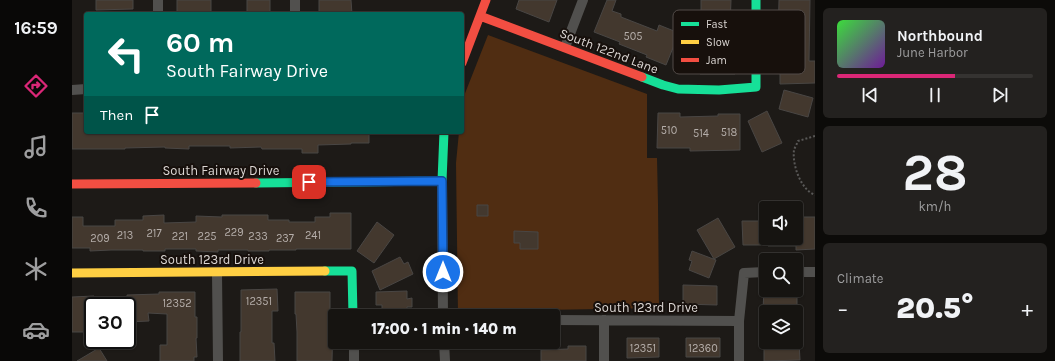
<!DOCTYPE html>
<meta charset="utf-8">
<style>
:root{--surface:#161411;--page:#23211f;--text:#f1f3f6;--muted:#9e9e9f;--line:#353331;--accent:#db2777}
body{margin:0;font-family:Karla,sans-serif;background:var(--page);color:var(--text);height:100vh;display:flex;flex-direction:column;font-size:15px;white-space:nowrap}
*{box-sizing:border-box;margin:0}
p{font-size:13px;color:var(--muted)}
.icon{flex:none;width:22px;height:22px;fill:none;stroke:currentColor;stroke-width:2;stroke-linecap:round;stroke-linejoin:round}
.map{position:relative;flex:1;overflow:hidden}
.panel{display:flex;flex-direction:column;gap:8px;padding:8px;background:#0c0b09;width:240px}
.panel>*{flex:none}
.banner{position:absolute;left:12px;top:12px;width:380px;height:122px;border-radius:4px;box-shadow:0 1px 3px #0004,0 0 0 1px var(--line);background:#00695c;color:#fff;overflow:hidden}
.tools{position:absolute;left:687px;top:201px;display:grid;gap:8px}
.tools a{display:grid;place-items:center;width:44px;height:44px;border-radius:4px;background:var(--surface);box-shadow:0 1px 3px #0004,0 0 0 1px var(--line);font-size:20px}
.speed{position:absolute;left:12px;top:297px;display:flex;gap:8px;font-size:20px;font-weight:700;text-align:center}
.speed>*{display:grid;place-content:center;width:52px;height:52px;border-radius:50%;background:var(--surface);box-shadow:0 1px 3px #0004,0 0 0 1px var(--line);line-height:1}
.speed .limit{border:2px solid #111;border-radius:6px;background:#fff;color:#111}
.pin{position:absolute;display:grid;place-items:center;width:34px;height:34px;color:#fff;margin:-17px;border-radius:8px;box-shadow:0 2px 6px #0006}
.me{position:absolute;width:44px;margin:-22px;rotate:0deg;stroke-linejoin:round;filter:drop-shadow(0 0 3px #0008)}
.turn{display:flex;align-items:center;gap:14px;height:84px;padding:0 16px;font-size:18px}
.turn .icon{width:52px;height:52px;stroke-width:2.5}
.turn b{display:block;font-size:28px;line-height:34px}
.then{display:flex;align-items:center;height:38px;padding:0 16px;background:#0003;gap:8px;font-size:15px}
.big{font-size:30px;font-weight:800;line-height:1.1}
.panel .tile{flex:1;display:flex;flex-direction:column;justify-content:center;gap:6px;min-width:0;padding:0 14px;border-radius:6px;background:var(--page)}
.panel .dial{align-items:center;gap:0}
.dial b{font-size:52px;line-height:1}
.song{display:flex;align-items:center;gap:12px}
.cover{width:48px;height:48px;border-radius:6px;background:linear-gradient(135deg,hsl(120 70% 55%),hsl(280 70% 35%))}
.played{height:4px;border-radius:2px;background:linear-gradient(90deg,var(--accent) 60%,var(--line) 60%)}
.keys{display:flex;justify-content:space-around;direction:ltr}
.heat{display:flex;justify-content:space-between;align-items:center;font-size:22px;direction:ltr}
.trip{position:absolute;left:256px;top:309px;width:232px;height:40px;border-radius:4px;background:var(--surface);box-shadow:0 1px 3px #0004,0 0 0 1px var(--line);font-weight:800;line-height:40px;text-align:center}
main{display:flex;flex:1;min-height:0}
.dock{display:flex;flex-direction:column;width:72px;justify-content:space-around;align-items:center;background:#090807;color:var(--muted)}
.dock .icon{width:28px;height:28px}
.dock .on{color:var(--accent)}
.dock b{font-size:18px;color:var(--text)}
.map>svg:first-child{display:block}
.green{fill:#502d12}
.building{fill:#43382e;stroke:#494644}
.lines{fill:none;stroke-linecap:round;stroke-linejoin:round}
.path{stroke:#595857;stroke-width:2;stroke-dasharray:2 2;stroke-linecap:butt}
.street{stroke:#51504e;stroke-width:10}
.fast{stroke:#16e098;stroke-width:9}
.slow{stroke:#ffcf43;stroke-width:9}
.jam{stroke:#f24e42;stroke-width:9}
.route-casing{stroke:#114b97;stroke-width:10}
.route{stroke:#1a73e8;stroke-width:7}
.labels{text-anchor:middle;dominant-baseline:central;stroke-width:4;stroke-linejoin:round;paint-order:stroke}
.number-label{font-size:11px;fill:#b5aeaa}
.street-label{font-size:13px;fill:#dbd6d3;stroke:#17100c}
.key{fill:#17100c;stroke:#524b48;stroke-width:1}
.key-label{font-size:11px;fill:#dbd6d3}
</style>
<main>
<nav class="dock">
<b>16:59</b>
<svg class="icon on" aria-label="directions" viewBox="0 0 24 24"><path d="M12 3l9 9-9 9-9-9zM9 14v-3h6M13 9l2 2-2 2"/></svg>
<svg class="icon" aria-label="music" viewBox="0 0 24 24"><path d="M9 18V5l10-2v13"/><circle cx="6" cy="18" r="3"/><circle cx="16" cy="16" r="3"/></svg>
<svg class="icon" aria-label="phone" viewBox="0 0 24 24"><path d="M5 4h4l2 5-3 2q2 4 5 5l2-3 5 2v4C11 20 4 13 5 4z"/></svg>
<svg class="icon" aria-label="climate" viewBox="0 0 24 24"><path d="M12 3v18M4 7l16 10M4 17L20 7"/></svg>
<svg class="icon" aria-label="car" viewBox="0 0 24 24"><path d="M5 17H2v-5l4-1 3-4h7l3 4 3 1v5h-3M9 17h6M6 11h13"/><circle cx="7" cy="17" r="2"/><circle cx="17" cy="17" r="2"/></svg>
</nav>
<div class="map">
<svg width="743" height="361" viewBox="0 0 743 361">
<rect width="100%" height="100%" fill="#1d1a17"/>
<path class="green" d="M416 35 575 94V158H585L586 204 587 308 469 310 436 316 386 315 384 163 387 132H390V101Z"/>
<path class="building" d="M24 0H61V9L24 10Z
M105 0H139V14H105Z
M175 0H198V14H175Z
M247 0H279L280 14H247Z
M447 0H485L477 22 444 9Z
M535 0H544L540 11 549 14V17L585 31 587 25 607 33 594 65 574 57 575 55 547 44 548 42 522 32Z
M629 0H659L658 27H664L663 74H628V27H629Z
M707 0H738L737 61H743V83L708 84V41H706Z
M712 90 741 98 736 117 707 109Z
M695 111 710 143 690 152 676 121Z
M0 113H14V132H297V143H279V144L246 145V153H230V149H190L189 147 158 148V146H117V149L93 148V147L53 148V149H0Z
M586 113H608V117L646 116V114H668V150L618 151V148H585Z
M405 205H416V216H405Z
M258 213H279V249H224V250H197V251H176V250H146V252L124 251V249H93V251H71V250H39L18 251V248H0V217H11V226H43V220H71V216L92 215V223L124 222V216L150 217V215H196V220H217V222H243V217H258Z
M724 217H743V249L724 250V246H696V238H724Z
M646 218 663 247 642 259 625 230Z
M670 221H689V245H671Z
M305 222 322 235 302 263 285 251Z
M442 231 466 232V249H448V243H442Z
M620 251 644 260 637 278 617 270 620 261 617 260Z
M328 257 332 264 336 262 341 274 308 290 300 271Z
M611 285 645 286V305L611 304Z
M205 289 206 311H200V343H202L203 361H168V332H169V290Z
M692 290 725 291V310L691 309Z
M335 291V299L340 298V307H335V312L310 313V305H304V292Z
M87 292H123V317H125V338H124L125 357H122V361H88V345H95V314L76 313 77 321 55 322V295L87 294Z
M223 292H258V319H261L260 361H225V332L224 314H223Z
M22 296 21 332H0V297Z
M555 338H587V357L555 358Z
M614 338H648V357H614Z
M692 342H727L728 360 692 361Z
M496 346H514V361H469V350L496 349Z
M27 348 35 361H5Z"/>
<g class="lines">
<path class="path" d="M743 136 726 141C725 144 723 147 722 150 720 165 729 190 743 195"/>
<path class="street" d="M86 0V14
M223 0V14
M493 47 511 0
M0 90 14 89
M370 181 371 316
M724 272H743
M145 273 146 361
M481 320 667 321
M532 320V361
M372 342 373 361
M282 361V342
M667 361V321L672 273 694 272"/>
<path class="fast" d="M570 77 591 85 606 89 647 90 684 87V0
M184 183 370 181 372 132
M253 271H280L281 316"/>
<path class="slow" d="M0 273 253 271"/>
<path class="jam" d="M408 16 570 77
M390 63 414 0
M0 184 184 183"/>
</g>
<g class="lines">
<defs>
<path id="route" d="M237 182 370 181 371 272"/>
</defs>
<use href="#route" class="route-casing"/>
<use href="#route" class="route"/>
</g>
<g class="labels">
<g class="number-label">
<text x="561" y="36">505</text>
<text x="597" y="130">510</text>
<text x="657" y="132">518</text>
<text x="629" y="133">514</text>
<text x="162" y="232">229</text>
<text x="82" y="233">217</text>
<text x="53" y="235">213</text>
<text x="241" y="235">241</text>
<text x="108" y="236">221</text>
<text x="135" y="236">225</text>
<text x="186" y="236">233</text>
<text x="28" y="238">209</text>
<text x="213" y="238">237</text>
<text x="187" y="301">12351</text>
<text x="105" y="303">12352</text>
<text x="571" y="348">12351</text>
<text x="631" y="348">12360</text>
</g>
<g class="street-label">
<text transform="translate(537 51) rotate(21)">South 122nd Lane</text>
<text x="149" y="170">South Fairway Drive</text>
<text x="140" y="259">South 123rd Drive</text>
<text x="574" y="307">South 123rd Drive</text>
</g>
</g>
<rect x="601" y="10" width="132" height="64" rx="6" class="key"/>
<rect x="609" y="22" width="18" height="4" fill="#16e098"/>
<rect x="609" y="40" width="18" height="4" fill="#ffcf43"/>
<rect x="609" y="58" width="18" height="4" fill="#f24e42"/>
<g class="key-label">
<text x="634" y="28">Fast</text>
<text x="634" y="46">Slow</text>
<text x="634" y="64">Jam</text>
</g>
</svg>
<div class="tools">
<a><svg class="icon" aria-label="sound" viewBox="0 0 24 24"><path d="M4 9h4l5-4v14l-5-4H4zM17 9q2 3 0 6"/></svg></a>
<a><svg class="icon" aria-label="search" viewBox="0 0 24 24"><circle cx="10" cy="10" r="6"/><path d="M15 15l6 6"/></svg></a>
<a><svg class="icon" aria-label="layers" viewBox="0 0 24 24"><path d="M12 4l9 5-9 5-9-5zM3 14l9 5 9-5"/></svg></a>
</div>
<div class="speed"><div class="limit">30</div></div>
<div class="pin" style="left:237px;top:182px;background:#d93025"><svg class="icon" aria-label="arrive" viewBox="0 0 24 24"><path d="M6 21V4h12l-3 4 3 4H6"/></svg></div>
<svg class="me" style="left:371px;top:272px" viewBox="-20 -20 40 40"><circle r="17" fill="#1a73e8" stroke="#fff" stroke-width="3"/><path d="M0-11L8 9 0 5-8 9z" fill="#fff"/></svg>
<div class="trip">17:00 · 1 min · 140 m</div>
<div class="banner">
<div class="turn"><svg class="icon" aria-label="left" viewBox="0 0 24 24"><path d="M17 20v-9H6M10 6l-5 5 5 5"/></svg><div><b>60 m</b>South Fairway Drive</div></div>
<div class="then">Then<svg class="icon" aria-label="arrive" viewBox="0 0 24 24"><path d="M6 21V4h12l-3 4 3 4H6"/></svg></div>
</div>
</div>
<section class="panel">
<div class="tile">
<div class="song"><i class="cover"></i><div><b>Northbound</b><p>June Harbor</p></div></div>
<div class="played"></div>
<div class="keys"><svg class="icon" aria-label="previous" viewBox="0 0 24 24"><path d="M18 5L8 12l10 7zM5 5v14"/></svg><svg class="icon" aria-label="pause" viewBox="0 0 24 24"><path d="M8 5v14M16 5v14"/></svg><svg class="icon" aria-label="next" viewBox="0 0 24 24"><path d="M6 5l10 7-10 7zM19 5v14"/></svg></div>
</div>
<div class="tile dial"><b>28</b><p>km/h</p></div>
<div class="tile"><p>Climate</p>
<div class="heat"><a>−</a><b class="big">20.5°</b><a>+</a></div>
</div>
</section>
</main>
